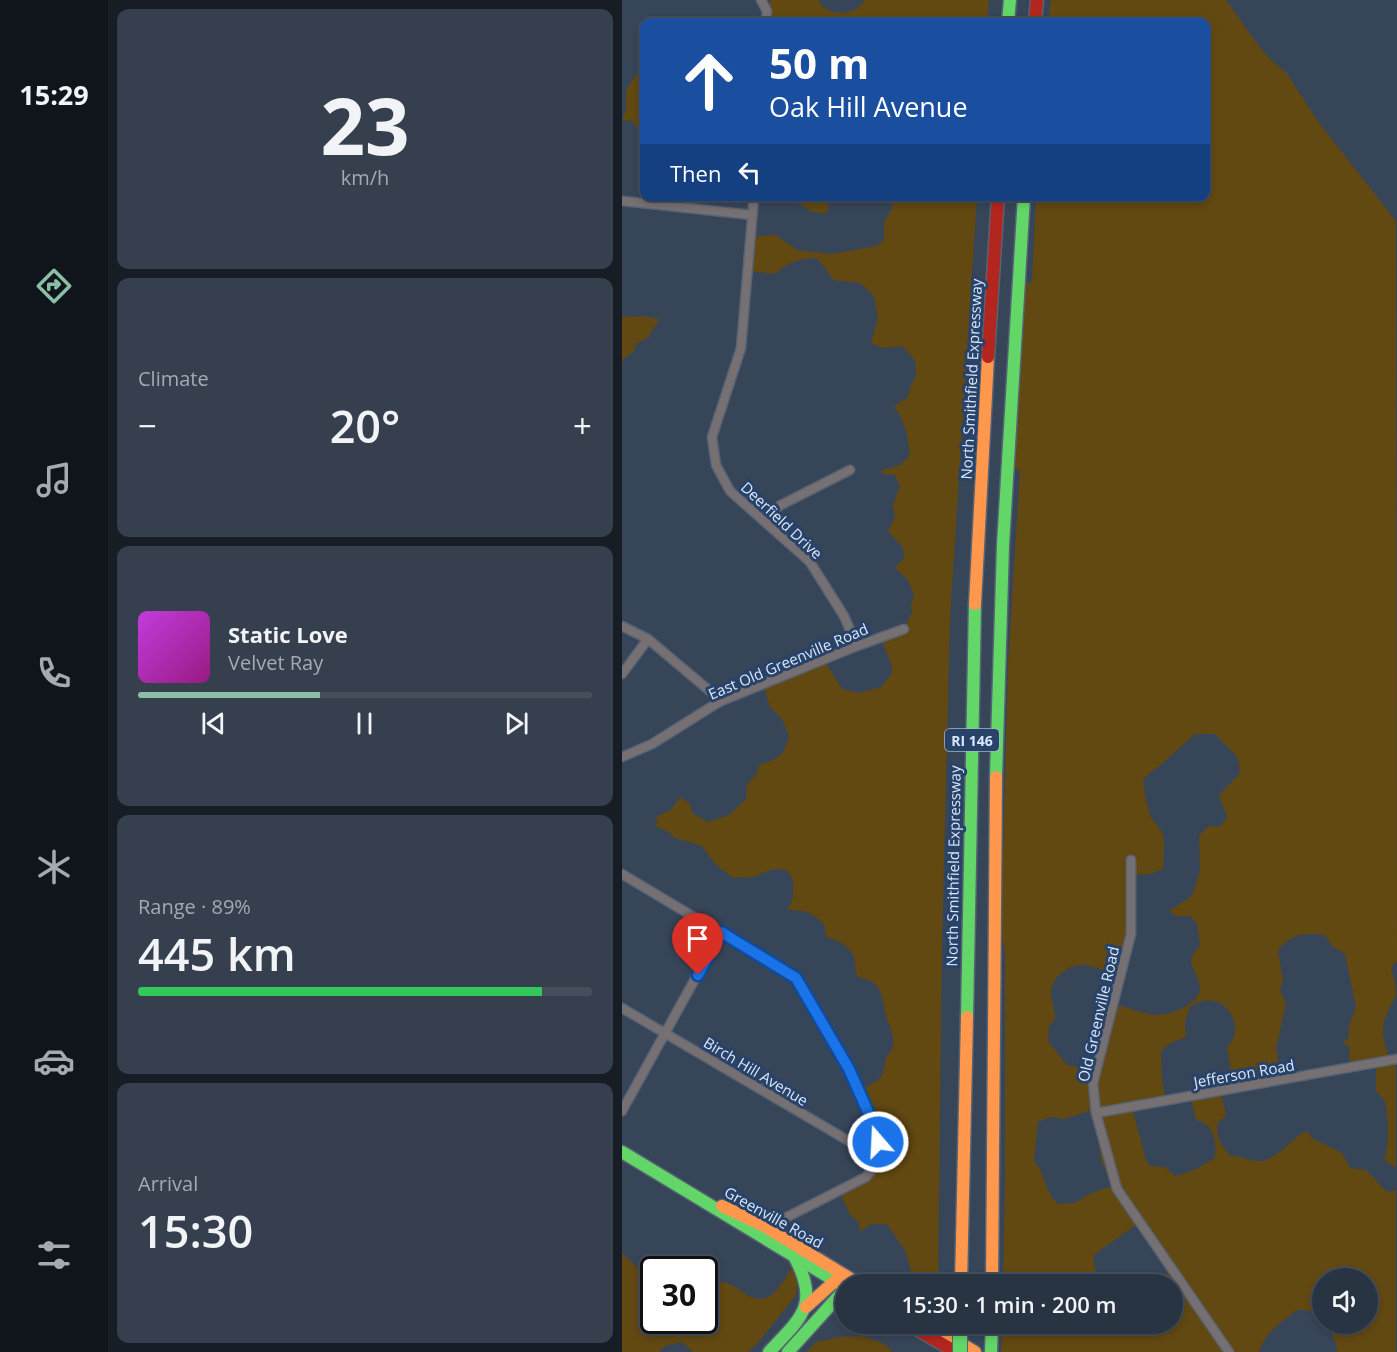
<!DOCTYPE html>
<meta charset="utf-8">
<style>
:root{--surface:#293443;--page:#353f4e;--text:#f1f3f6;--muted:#a5aab2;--line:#454f5c;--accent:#8abfa5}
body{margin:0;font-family:"Open Sans",sans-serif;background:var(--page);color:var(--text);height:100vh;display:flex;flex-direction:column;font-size:22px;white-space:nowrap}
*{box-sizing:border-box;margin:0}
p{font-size:20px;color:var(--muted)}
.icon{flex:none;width:33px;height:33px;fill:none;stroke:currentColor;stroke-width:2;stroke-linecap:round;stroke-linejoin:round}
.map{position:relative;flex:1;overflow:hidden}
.panel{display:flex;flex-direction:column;gap:9px;padding:9px;background:#171d25;width:514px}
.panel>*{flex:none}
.hud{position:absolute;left:18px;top:18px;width:570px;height:183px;border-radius:12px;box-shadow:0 3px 9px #0003,0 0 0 2px var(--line);background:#1a4fa0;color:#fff;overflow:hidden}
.buttons{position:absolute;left:690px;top:1268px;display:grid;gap:12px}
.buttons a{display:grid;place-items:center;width:66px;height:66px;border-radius:50%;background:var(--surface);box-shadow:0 3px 9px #0003,0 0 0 2px var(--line);font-size:30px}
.speed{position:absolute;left:18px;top:1256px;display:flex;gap:12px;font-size:30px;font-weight:700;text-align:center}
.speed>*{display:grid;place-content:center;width:78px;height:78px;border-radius:50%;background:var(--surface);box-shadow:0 3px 9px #0003,0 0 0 2px var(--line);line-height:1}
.speed .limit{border:3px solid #111;border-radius:9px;background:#fff;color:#111}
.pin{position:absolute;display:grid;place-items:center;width:51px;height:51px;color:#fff;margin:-62px -26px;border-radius:50% 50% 50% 0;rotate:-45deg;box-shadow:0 0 6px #0007}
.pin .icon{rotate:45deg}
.me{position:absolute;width:66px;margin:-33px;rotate:341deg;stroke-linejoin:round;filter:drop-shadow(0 0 4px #0008)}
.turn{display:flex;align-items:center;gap:21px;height:126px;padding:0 30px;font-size:27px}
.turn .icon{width:78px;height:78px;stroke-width:2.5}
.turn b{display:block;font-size:42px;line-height:51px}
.then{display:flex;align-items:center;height:57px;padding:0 30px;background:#0003;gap:12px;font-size:22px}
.big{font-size:45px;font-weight:600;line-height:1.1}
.panel .widget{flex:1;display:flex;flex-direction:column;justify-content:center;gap:9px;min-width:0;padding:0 21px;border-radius:12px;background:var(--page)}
.panel .dial{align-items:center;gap:0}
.dial b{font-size:78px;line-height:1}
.song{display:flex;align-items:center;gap:18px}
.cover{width:72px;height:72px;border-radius:9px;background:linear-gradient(135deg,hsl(290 70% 55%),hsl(310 70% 35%))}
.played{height:6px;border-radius:3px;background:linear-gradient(90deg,var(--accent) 40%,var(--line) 40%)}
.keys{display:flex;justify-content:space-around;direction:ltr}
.heat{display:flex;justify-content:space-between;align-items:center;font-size:33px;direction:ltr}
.charge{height:9px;border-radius:4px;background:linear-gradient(90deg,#34c759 89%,var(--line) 0)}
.trip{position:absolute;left:213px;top:1274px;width:348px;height:60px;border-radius:30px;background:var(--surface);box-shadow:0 3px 9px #0003,0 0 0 2px var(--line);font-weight:600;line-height:60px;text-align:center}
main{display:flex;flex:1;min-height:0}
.tabs{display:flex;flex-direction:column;width:108px;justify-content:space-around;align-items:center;background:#10151b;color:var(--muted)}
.tabs .icon{width:42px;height:42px}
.tabs .active{color:var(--accent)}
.tabs b{font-size:27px;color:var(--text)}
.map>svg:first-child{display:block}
.green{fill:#624811;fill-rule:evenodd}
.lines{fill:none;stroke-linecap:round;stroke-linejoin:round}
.street-casing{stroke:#566374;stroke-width:11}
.fast-casing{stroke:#566374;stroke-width:15}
.slow-casing{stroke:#566374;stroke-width:15}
.jam-casing{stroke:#566374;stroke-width:15}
.street{stroke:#777073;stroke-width:8}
.fast{stroke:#63d668;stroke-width:12}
.slow{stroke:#ff974d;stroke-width:12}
.jam{stroke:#b3261e;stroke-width:12}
.fast-bridge-casing{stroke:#566374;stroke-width:16;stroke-linecap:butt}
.fast-bridge{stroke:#63d668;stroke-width:14}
.route-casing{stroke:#114b97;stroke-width:15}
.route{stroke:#1a73e8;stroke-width:10}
.labels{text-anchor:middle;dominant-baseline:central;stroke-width:6;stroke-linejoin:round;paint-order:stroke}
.shield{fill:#284268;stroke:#a2b6d1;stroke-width:1.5}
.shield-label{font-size:14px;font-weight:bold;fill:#d7e7fe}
.street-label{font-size:15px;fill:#d7e7fe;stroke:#284268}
</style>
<main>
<nav class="tabs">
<b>15:29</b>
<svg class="icon active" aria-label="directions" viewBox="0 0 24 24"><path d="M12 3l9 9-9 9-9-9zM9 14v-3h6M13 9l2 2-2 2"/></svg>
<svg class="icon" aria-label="music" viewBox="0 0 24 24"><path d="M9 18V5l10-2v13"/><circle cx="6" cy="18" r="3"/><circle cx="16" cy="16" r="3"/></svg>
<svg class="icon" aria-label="phone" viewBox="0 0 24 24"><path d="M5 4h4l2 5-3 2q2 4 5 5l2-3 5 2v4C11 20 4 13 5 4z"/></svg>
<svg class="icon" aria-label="climate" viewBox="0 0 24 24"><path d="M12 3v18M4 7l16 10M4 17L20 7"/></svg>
<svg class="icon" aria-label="car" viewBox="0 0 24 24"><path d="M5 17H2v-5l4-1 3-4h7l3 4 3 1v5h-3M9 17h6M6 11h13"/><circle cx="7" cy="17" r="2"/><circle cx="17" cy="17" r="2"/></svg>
<svg class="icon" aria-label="filters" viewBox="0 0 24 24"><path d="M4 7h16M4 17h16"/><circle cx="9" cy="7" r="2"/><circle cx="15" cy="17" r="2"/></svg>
</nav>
<section class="panel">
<div class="widget dial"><b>23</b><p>km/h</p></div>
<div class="widget"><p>Climate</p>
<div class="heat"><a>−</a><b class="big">20°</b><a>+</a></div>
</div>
<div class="widget">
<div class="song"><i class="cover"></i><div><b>Static Love</b><p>Velvet Ray</p></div></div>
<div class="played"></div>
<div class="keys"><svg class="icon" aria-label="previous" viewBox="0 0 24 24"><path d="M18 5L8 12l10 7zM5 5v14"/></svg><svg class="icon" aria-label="pause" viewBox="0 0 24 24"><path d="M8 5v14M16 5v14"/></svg><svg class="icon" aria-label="next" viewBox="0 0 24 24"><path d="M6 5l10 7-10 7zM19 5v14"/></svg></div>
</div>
<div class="widget"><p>Range · 89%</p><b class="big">445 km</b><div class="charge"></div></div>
<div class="widget"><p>Arrival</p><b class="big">15:30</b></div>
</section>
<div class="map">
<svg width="775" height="1352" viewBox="0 0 775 1352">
<rect width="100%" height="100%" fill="#374559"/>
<path class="green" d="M149 0H196C204 17 235 17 242 0H367L365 22H143L144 7Z
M429 0H604C619 20 644 61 664 72L697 123 774 221 775 961 769 968C771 976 775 987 774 995 769 1007 761 1016 761 1030 761 1041 766 1052 768 1063H774V1168L762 1160C767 1149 767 1115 763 1102 761 1098 757 1094 754 1091V1068L728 1071 727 1047 721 1043 727 1037V1025L734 1007 723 954 710 946 703 935C679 933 672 933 656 950L661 981 658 990 664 1003 654 1049 660 1081 612 1091 605 1047C626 1029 603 984 568 1007L563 1022 564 1037 547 1044 539 1051 540 1078 544 1102 511 1111 524 1160 528 1166 543 1167 553 1176C571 1172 576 1167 592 1159 596 1143 592 1124 574 1120L569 1099 597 1094 600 1096 604 1116 596 1122C593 1136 599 1146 609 1156 619 1156 627 1161 637 1161 657 1160 668 1138 685 1131L690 1138 720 1153 728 1168 744 1170 765 1192 774 1190V1352H715C714 1340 710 1331 701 1323H746V1278H700V1323L686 1310H675C658 1324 644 1331 637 1352H379L380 1323H550V1284H533L547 1272 514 1225 474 1253 471 1258 476 1284H381L383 1181V951L379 933 386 665 398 470 390 469 403 282 410 283 414 197 584 196V22H426ZM573 734H593L616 758 618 773 597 795 605 817 599 826H587L577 836 578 870 570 896 547 911 554 916H568L575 923 578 945C559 966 576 966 578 988 579 1004 547 1016 533 1015 520 1014 505 1007 492 1004L471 1069 445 1065 426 1041 427 1025 433 1020C434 1010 428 1001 429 992 430 976 449 963 464 965 474 967 486 972 496 976L508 934 511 875 528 874 541 869C541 858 543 845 541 835 539 828 534 825 530 819 527 815 520 784 522 778L541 763ZM471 1110 479 1160 490 1186 467 1194 453 1203 436 1204C422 1191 424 1175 412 1160L416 1122 429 1117 442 1119Z
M17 71 22 75V126L15 127 9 121 0 120 4 109V90Z
M281 196 355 197 328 619 320 942 316 1284H292L284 1252 265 1224H249L238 1232 237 1223 227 1213 218 1192 245 1174 255 1148 254 1134 237 1090C258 1080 261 1081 264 1057 277 1045 270 1033 265 1019 262 1009 262 997 256 988 252 980 244 979 236 977 232 970 234 964 232 957 229 947 214 939 204 937L202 924C189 912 183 910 165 910 171 900 172 895 171 883 168 861 147 870 134 876 128 878 118 877 111 878L93 864 80 846 53 838 45 831 32 826 36 823 34 817 50 809 58 797 68 804 70 813 86 822 107 815 124 799 125 785 135 773 137 765C157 758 161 758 167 736L160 719 148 707 141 684 202 660 220 689 237 693 259 687 270 673V666L259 638 282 628 290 613 289 604 292 596 286 580 273 568 282 558 281 548 266 531 273 517 271 505 278 486 272 474 263 475 258 471 278 465 287 456C288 440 282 419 272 406L286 397 288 387 294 376 293 360 280 346 260 348 249 343 256 318 252 296 238 283 211 280 201 265 194 258C177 258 165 263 153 274L126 271 128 237 154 235 175 250 209 254 254 246 262 240V222L270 209 271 199Z
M168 197H207L206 211 204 213 190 212Z
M21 316 37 319C35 326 29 329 27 337L14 344 12 351 1 359 0 367V317Z
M0 1253 31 1282 32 1320H82L83 1280C93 1286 96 1281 105 1283 114 1286 121 1294 130 1297 151 1307 164 1276 173 1262H178L174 1295 134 1345 126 1352H71L60 1342 43 1346 37 1352H0Z
M241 1336 262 1344 271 1352H185L194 1342 218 1337Z"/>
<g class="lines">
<defs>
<path id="street" d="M139 0 145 11 144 22
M132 196 119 348 90 437 94 465 108 491 188 562 222 616 235 646
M0 201 130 215
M143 522 157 506 228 470
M0 626 26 639 89 692 97 702
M0 674 26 639
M0 757 30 744 97 702 235 646 282 629
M509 860V934L471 1083 474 1113 495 1189 607 1352
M0 874 174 978 227 1069 253 1129 257 1142 254 1157 248 1172 244 1177 167 1216 142 1226
M0 1008 254 1157
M0 1111 99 932
M474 1113 775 1059"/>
<path id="fast" d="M386 22 388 0
M374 777 381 545 402 196
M345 1017 353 604
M0 1152 220 1285
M147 1352C179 1318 198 1305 173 1258
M166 1352 224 1288
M369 1352 370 1323"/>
<path id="slow" d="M353 604 366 357
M100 1206 142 1226 237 1284
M339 1284 345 1017
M370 1284 374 777
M184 1307 213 1281 223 1276 224 1284
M304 1323 353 1352"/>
<path id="jam" d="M413 22 415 0
M366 357 376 196
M284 1323 334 1352"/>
</defs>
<use href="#street" class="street-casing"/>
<use href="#fast" class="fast-casing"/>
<use href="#slow" class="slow-casing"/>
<use href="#jam" class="jam-casing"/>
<use href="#street" class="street"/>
<use href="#fast" class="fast"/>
<use href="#slow" class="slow"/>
<use href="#jam" class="jam"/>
<defs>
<path id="fast-bridge" d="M338 1323V1352"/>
</defs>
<use href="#fast-bridge" class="fast-bridge-casing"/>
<use href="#fast-bridge" class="fast-bridge"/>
</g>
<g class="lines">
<defs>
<path id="route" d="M76 975 99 932 174 978 227 1069 254 1130 256 1142"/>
</defs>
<use href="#route" class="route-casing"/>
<use href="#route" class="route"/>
</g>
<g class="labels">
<rect class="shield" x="323" y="729" width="54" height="22" rx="4.5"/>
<g class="shield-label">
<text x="350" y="740">RI 146</text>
</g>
<g class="street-label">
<text transform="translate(349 379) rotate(-87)">North Smithfield Expressway</text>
<text transform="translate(160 520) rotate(43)">Deerfield Drive</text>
<text transform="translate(166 661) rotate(-23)">East Old Greenville Road</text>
<text transform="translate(331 866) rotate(-89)">North Smithfield Expressway</text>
<text transform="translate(476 1014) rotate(-77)">Old Greenville Road</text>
<text transform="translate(134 1071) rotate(31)">Birch Hill Avenue</text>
<text transform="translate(622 1073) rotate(-10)">Jefferson Road</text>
<text transform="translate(152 1217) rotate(29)">Greenville Road</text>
</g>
</g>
</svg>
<div class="buttons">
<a><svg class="icon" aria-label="sound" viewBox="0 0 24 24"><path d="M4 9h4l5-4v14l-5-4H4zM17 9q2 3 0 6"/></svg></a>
</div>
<div class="speed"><div class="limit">30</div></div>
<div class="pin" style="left:76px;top:975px;background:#d93025"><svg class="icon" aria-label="arrive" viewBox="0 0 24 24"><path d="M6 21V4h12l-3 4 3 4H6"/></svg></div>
<svg class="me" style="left:256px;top:1142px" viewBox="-20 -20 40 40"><circle r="17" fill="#1a73e8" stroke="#fff" stroke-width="3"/><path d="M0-11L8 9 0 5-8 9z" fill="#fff"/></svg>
<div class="trip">15:30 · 1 min · 200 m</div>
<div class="hud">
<div class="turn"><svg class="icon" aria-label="ahead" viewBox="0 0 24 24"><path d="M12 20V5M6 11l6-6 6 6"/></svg><div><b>50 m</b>Oak Hill Avenue</div></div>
<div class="then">Then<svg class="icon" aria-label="left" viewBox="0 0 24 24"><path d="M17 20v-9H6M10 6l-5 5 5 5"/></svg></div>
</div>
</div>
</main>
